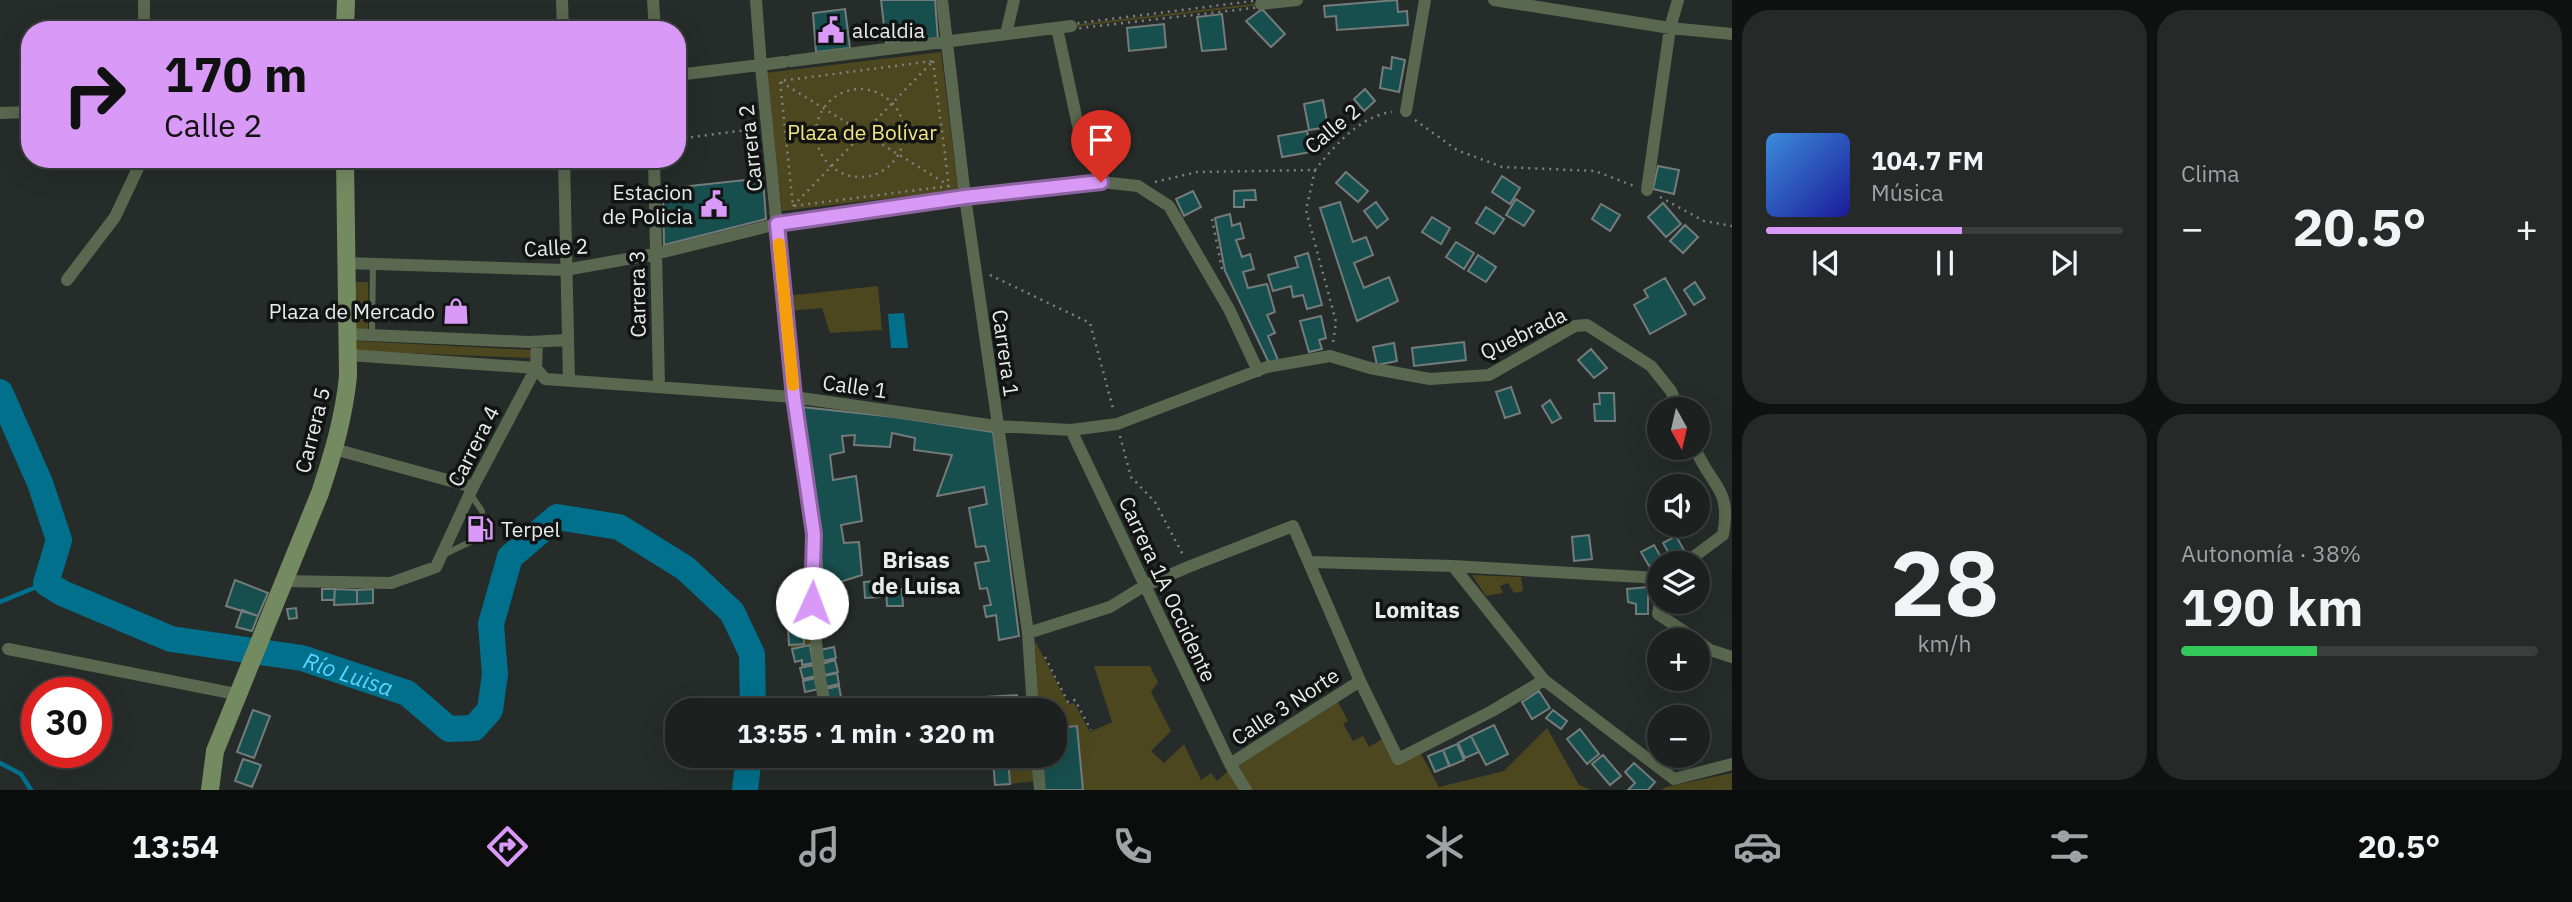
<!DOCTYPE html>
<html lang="es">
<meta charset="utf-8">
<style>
:root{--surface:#1c211f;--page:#252928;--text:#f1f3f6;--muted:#a0a3a4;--line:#3a3e3d;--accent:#d99af7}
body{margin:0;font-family:"IBM Plex Sans",sans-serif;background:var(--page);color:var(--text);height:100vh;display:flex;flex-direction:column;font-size:26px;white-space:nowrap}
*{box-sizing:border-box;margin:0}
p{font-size:23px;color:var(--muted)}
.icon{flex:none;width:38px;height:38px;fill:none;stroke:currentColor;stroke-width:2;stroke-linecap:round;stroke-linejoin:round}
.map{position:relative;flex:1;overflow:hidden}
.drawer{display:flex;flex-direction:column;gap:10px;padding:10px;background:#0f1211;width:840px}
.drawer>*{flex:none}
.hud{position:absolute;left:21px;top:21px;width:665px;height:147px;border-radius:28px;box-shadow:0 7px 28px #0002,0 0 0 2px var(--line);background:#d99af7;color:#111;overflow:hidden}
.needle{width:46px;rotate:172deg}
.tools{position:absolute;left:1647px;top:397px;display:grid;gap:14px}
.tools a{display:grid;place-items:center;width:63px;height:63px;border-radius:50%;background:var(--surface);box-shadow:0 7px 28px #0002,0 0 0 2px var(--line);font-size:35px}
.speed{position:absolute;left:21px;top:677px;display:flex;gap:14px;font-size:35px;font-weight:700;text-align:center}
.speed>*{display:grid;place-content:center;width:91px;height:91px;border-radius:50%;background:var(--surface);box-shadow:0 7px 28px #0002,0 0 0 2px var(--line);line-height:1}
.speed .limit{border:10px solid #d22;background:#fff;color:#111}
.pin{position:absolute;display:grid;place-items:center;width:60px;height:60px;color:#fff;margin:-72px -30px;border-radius:50% 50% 50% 0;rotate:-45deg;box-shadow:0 0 7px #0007}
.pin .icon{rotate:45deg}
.me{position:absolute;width:77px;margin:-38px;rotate:2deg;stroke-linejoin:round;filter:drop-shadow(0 0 5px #0008)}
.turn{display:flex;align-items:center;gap:24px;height:147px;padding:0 28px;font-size:32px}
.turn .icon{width:91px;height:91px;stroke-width:2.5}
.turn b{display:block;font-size:49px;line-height:60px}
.big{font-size:52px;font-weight:700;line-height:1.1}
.drawer .card{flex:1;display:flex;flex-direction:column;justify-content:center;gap:10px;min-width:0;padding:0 24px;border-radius:28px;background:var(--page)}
.drawer .dial{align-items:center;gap:0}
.dial b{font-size:91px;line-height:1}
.song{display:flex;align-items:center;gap:21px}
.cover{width:84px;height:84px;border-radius:10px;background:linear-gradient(135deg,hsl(210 70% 55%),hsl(240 70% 35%))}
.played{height:7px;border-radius:4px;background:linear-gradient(90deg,var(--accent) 55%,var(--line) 55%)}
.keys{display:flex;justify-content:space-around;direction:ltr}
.heat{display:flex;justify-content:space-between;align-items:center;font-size:38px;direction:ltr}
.charge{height:10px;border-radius:5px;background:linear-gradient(90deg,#34c759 38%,var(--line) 0)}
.drawer .tiles{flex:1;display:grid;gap:10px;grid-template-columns:repeat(2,1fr)}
.trip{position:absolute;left:665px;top:698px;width:402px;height:70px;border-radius:28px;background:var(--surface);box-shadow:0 7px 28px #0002,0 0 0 2px var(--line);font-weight:700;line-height:70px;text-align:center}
.dock{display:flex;height:112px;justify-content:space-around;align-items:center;background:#0b0d0c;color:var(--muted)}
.dock .icon{width:49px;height:49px}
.dock .selected{color:var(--accent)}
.dock b{font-size:32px;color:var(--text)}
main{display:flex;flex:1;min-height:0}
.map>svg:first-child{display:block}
.green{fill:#4d471f}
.water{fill:#00708c}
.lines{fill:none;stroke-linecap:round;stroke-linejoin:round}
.stream{stroke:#00708c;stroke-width:4.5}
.river{stroke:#00708c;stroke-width:26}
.building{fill:#174f4e;stroke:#737c7b;stroke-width:2}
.path{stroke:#7d827f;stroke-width:2.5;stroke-dasharray:2 5;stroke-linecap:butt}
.service{stroke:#5a684f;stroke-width:6}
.minor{stroke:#5a684f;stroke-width:12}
.secondary{stroke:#748b62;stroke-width:18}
.route-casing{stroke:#8d64a1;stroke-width:18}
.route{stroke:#d99af7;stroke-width:12}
.slow{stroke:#f59e0b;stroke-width:12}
.labels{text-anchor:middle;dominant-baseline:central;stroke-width:7;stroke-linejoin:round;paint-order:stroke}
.poi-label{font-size:21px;fill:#e9ecea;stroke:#111412;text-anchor:start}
.street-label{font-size:21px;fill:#e9ecea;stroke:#111412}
.park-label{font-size:21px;fill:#f4e67f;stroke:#111412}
.neighbourhood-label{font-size:23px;font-weight:bold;fill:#e9ecea;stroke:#111412}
.water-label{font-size:23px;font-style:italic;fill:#56d6ff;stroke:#111412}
</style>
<main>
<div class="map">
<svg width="1732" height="790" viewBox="0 0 1732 790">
<rect width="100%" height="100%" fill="#262c29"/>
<path class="green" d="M1260 3V5L1073 27 1072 25Z
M941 52 958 190 782 211 765 73Z
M353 282H368V330H354Z
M878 286 882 330 830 333 822 308 788 311 785 296Z
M357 341 531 350V358L356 351Z
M812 556 820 650 834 647 842 710H823L819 689 805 692 800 668 802 665 813 662 810 646 792 649 789 645 804 644 803 627Z
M1472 575 1521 577 1523 591 1514 593 1508 583 1500 586 1503 593 1486 596Z
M1035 641 1068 704 1074 703 1090 732 1112 722 1094 666H1150L1158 682 1151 692 1171 731 1151 751 1164 763 1184 744 1201 780 1211 773 1217 781 1234 765 1338 702 1348 721 1343 724 1353 741 1363 736 1369 747 1384 738 1396 763 1420 752 1439 787 1504 771 1547 728 1579 785 1591 790H1083L1077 726 1067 727 1066 720 1055 721V710H1039Z
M1007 756H1034L1036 781 1010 784Z
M1732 773V790H1661L1666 787Z"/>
<path class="water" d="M904 313 908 348H891L888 314Z"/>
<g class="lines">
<path class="stream" d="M0 602 46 583
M0 763 21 774 31 790"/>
<g class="river">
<path id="s1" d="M0 392 40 483 59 540 46 583 62 593 171 639 302 658 407 693 449 729 474 728 490 710 495 674 491 624 510 557 557 517 619 527 685 568 732 612 752 654 753 710"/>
<path d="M745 790 749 756"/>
</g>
</g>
<path class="building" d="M881 0H935L938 40 904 45V40L886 43Z
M1397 0 1398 12 1407 11 1408 25 1337 30 1336 16 1325 17 1324 6Z
M845 9 850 48 816 52 813 13Z
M1262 9 1285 34 1271 47 1246 21Z
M1222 14 1226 49 1202 51 1197 17Z
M1164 24 1166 47 1129 51 1127 28Z
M1392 57 1405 60 1399 92 1380 88 1383 67 1391 69Z
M1365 89 1375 101 1364 111 1354 99Z
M1323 100 1328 127 1309 130 1304 104Z
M1307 131 1311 152 1282 157 1278 136Z
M1658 166 1679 170 1674 194 1653 189Z
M1346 172 1368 191 1358 202 1336 183Z
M1502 176 1520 188 1510 204 1492 192Z
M763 178 766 219 664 245 663 189Z
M1255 190 1256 200H1244V207H1234V191Z
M1193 191 1201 207 1184 216 1176 199Z
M1516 199 1534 211 1524 226 1506 215Z
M1340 202 1353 242 1366 237 1373 255 1354 263 1364 288 1389 277 1398 301 1357 321 1320 208Z
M1376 202 1388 219 1377 228 1364 211Z
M1663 203 1681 224 1666 237 1648 217Z
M1601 204 1620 215 1610 231 1592 219Z
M1486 207 1504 219 1494 234 1476 223Z
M1230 214 1232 226 1240 223 1244 238 1236 240 1242 257 1250 254 1254 269 1243 272 1248 288 1267 284 1275 312 1267 315 1275 333 1268 336 1278 360 1269 363 1225 271 1215 218Z
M1432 217 1450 228 1441 244 1422 232Z
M1685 225 1698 237 1683 253 1670 241Z
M1456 242 1474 253 1464 269 1446 257Z
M1308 253 1322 305 1307 309 1303 295 1293 297 1291 286 1273 291 1268 275 1298 267 1295 257Z
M1478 255 1496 267 1486 282 1468 271Z
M1665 278 1686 314 1650 334 1634 305 1648 297 1644 290Z
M1695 282 1705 298 1694 305 1684 290Z
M1321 316 1326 338 1319 340 1322 349 1309 352 1300 321Z
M1464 342 1466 360 1414 366 1412 348Z
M1394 343 1397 361 1377 365 1373 347Z
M1591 349 1607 368 1594 378 1578 360Z
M1511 387 1520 413 1505 418 1496 392Z
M1599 393H1614L1615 421H1595L1594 404H1600Z
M1550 400 1561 418 1552 423 1542 406Z
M802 407 895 417 993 432 1019 636 999 640 996 615 986 617 984 606 991 605 987 588 980 589 975 563 989 561 985 546 976 547 969 508 987 504 984 487 937 496 952 455 914 450 915 438 892 433 890 447 854 445 855 435 842 436 844 452 830 455 833 480 856 476 862 521 841 525 844 543 859 542 862 575 824 587 819 534Z
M1589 535 1592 559 1574 561 1572 537Z
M1676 536 1684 550 1671 557 1663 543Z
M1654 545 1662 559 1649 566 1641 552Z
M235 580 268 593 258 616 226 606Z
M879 581 880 597 865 598 864 582Z
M1648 587V614H1636V604L1628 602 1627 589Z
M322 589H335L334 600H322Z
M335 589 357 590V604L334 605Z
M373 589V603L357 604V590Z
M902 589 903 606H887L886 590Z
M296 608 297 618 289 619 287 609Z
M242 610 258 616 252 631 236 627Z
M803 627 804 644 789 645 788 628Z
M810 645 813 663 802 665V660L795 662 792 649Z
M834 647 836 658 823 661 820 650Z
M835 660 838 672 825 675 822 664Z
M813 665 816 676 803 679 800 668Z
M837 673 839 684 826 687 824 676Z
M816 678 819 689 805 692 803 681Z
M839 686 841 697 828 700 826 689Z
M1539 691 1550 708 1532 719 1522 702Z
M1017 695 1018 710H972L987 708 986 697Z
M253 710 270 716 254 758 237 752Z
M1553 710 1567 721 1561 729 1546 718Z
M1066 720 1067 727 1077 726 1083 790H1044L1042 756H1055V721Z
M1494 725 1508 754 1486 765 1471 736Z
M1580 729 1599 754 1587 764 1567 739Z
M1471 736 1479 752 1465 758 1458 743Z
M1457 744 1464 760 1450 766 1443 750Z
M1443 750 1449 766 1435 772 1428 756Z
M1603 755 1621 776 1610 785 1592 764Z
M1008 758 1010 784 995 785 993 760Z
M243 759 261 765 252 787 235 781Z
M1634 763 1655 782 1648 790H1628L1635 783 1625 772Z"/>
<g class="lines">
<path class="path" d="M1261 0 1262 7 1072 29 1071 24Z
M933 61 949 186 793 206 780 81Z
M781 82 948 185
M816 133a44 44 0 1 1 88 0a44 44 0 1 1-88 0Z
M1415 120 1457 150 1502 167 1595 171 1634 186
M677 139 754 129
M1315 170 1306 210 1336 322 1333 343
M1155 182 1197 172 1315 170C1334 146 1360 116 1392 112
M1660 197 1704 221 1732 226
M793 206 932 62
M1212 219 1222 269
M990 275 1090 323 1114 412
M1120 436 1131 477 1155 502 1183 555
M1045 657 1068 702 1075 700 1091 730"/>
<path class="service" d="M372 335 373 264
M471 495 482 511 483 521
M443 555 470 542 476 536"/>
<path class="minor" d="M144 0V30
M562 0 563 30
M653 0 655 30
M756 0 761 67 794 397 814 534 812 603 820 680 826 709
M942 0 965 197 1028 633 1033 710
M1494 0 1670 28 1732 34
M1261 4 1297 0
M1057 28 1080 135
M1006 34 1014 0
M791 61 1071 26
M677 75 784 62
M1406 111 1425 0
M0 113 30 112
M564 159 569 381
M654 159 659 386
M1647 190 1670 28 1678 0
M345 263 565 270 655 254 777 224 965 197 1101 182 1138 186 1169 206 1229 309 1258 371
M67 280 115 217 139 166V159
M348 334 529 342 567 340
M348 355 536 368 545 379 794 397 996 426 1071 430 1117 424 1267 367 1330 356 1370 368 1430 379 1489 375 1575 326 1587 325 1651 366 1671 391 1679 410
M1071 430 1230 764 1246 790
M334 449 473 487
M1311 562 1453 566 1659 578
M1684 564 1723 535C1732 487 1711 487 1695 448
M283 581 391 583 436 567 473 487 536 368 537 342
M1660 602 1658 614 1697 640
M1028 633 1110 607 1144 586 1188 567 1293 526 1360 681 1398 759 1492 711 1544 680 1453 566
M1698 641 1710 650 1732 657
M8 649 236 694
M1544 680 1674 779 1732 764
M1037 756 1040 790
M1230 764 1360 681"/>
<path class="secondary" d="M345 30 346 0
M210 790 215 751 320 493C333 454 344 417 348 376L345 159"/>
</g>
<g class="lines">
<defs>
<path id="route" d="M812 603 814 534 794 397 777 224 965 197 1101 182"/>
</defs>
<use href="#route" class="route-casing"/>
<use href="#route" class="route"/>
<path class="slow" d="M779 244 793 385"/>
</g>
<defs>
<symbol id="civic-bare" viewBox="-9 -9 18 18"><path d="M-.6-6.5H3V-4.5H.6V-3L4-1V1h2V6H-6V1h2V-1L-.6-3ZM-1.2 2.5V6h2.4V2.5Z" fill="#d99af7" stroke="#111412" stroke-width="2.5" paint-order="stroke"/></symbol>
<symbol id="shop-bare" viewBox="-9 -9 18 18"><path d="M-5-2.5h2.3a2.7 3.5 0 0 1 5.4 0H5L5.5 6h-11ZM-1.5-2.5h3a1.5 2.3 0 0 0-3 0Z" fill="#d99af7" stroke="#111412" stroke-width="2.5" paint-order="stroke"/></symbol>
<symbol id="fuel-bare" viewBox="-9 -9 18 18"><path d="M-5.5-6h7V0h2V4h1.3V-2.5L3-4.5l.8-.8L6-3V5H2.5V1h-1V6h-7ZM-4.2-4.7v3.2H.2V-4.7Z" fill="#d99af7" stroke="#111412" stroke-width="2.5" paint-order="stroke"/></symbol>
</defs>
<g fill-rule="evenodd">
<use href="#civic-bare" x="812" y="11" width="38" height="38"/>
<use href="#civic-bare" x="695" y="185" width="38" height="38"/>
<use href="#shop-bare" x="437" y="292" width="38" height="38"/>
<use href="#fuel-bare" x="461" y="510" width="38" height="38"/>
</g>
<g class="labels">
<g class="poi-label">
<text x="852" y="30">alcaldia</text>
<text x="693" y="192" text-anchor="end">Estacion<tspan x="693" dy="24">de Policia</tspan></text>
<text x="435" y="311" text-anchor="end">Plaza de Mercado</text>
<text x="501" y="529">Terpel</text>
</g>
<g class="street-label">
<text transform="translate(1332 128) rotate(-40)">Calle 2</text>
<text transform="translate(750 148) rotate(-96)">Carrera 2</text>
<text transform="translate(556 247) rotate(-3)">Calle 2</text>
<text transform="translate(637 294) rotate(-91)">Carrera 3</text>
<text transform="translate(1523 333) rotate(-26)">Quebrada</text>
<text transform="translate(1006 353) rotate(82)">Carrera 1</text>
<text transform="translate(855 386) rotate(8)">Calle 1</text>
<text transform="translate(312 430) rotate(-76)">Carrera 5</text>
<text transform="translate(473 446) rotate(-63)">Carrera 4</text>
<text transform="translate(1168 589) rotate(65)">Carrera 1A Occidente</text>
<text transform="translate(1285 706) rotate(-33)">Calle 3 Norte</text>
</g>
<g class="park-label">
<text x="862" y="132">Plaza de Bolívar</text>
</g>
<g class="neighbourhood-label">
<text x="916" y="559">Brisas<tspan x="916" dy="26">de Luisa</tspan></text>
<text x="1417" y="609">Lomitas</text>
</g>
<g class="water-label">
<text stroke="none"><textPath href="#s1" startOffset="523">Río Luisa</textPath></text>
</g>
</g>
</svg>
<div class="tools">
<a><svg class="needle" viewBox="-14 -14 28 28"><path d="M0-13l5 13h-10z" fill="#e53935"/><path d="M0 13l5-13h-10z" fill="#a0a3a4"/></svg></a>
<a><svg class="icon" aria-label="sound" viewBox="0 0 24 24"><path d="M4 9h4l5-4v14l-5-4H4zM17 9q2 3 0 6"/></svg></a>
<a><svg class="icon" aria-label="layers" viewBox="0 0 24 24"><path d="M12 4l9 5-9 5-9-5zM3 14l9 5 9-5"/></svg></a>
<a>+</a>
<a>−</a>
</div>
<div class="speed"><div class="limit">30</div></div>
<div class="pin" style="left:1101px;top:182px;background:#d93025"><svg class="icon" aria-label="arrive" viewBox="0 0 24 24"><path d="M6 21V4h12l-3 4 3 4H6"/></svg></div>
<svg class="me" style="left:812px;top:603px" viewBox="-20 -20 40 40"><circle r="19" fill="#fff"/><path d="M0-13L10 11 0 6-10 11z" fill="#d99af7"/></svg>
<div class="trip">13:55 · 1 min · 320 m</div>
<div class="hud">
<div class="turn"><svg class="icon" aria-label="right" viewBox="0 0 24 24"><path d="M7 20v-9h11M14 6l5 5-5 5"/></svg><div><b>170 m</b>Calle 2</div></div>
</div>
</div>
<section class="drawer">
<div class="tiles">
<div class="card">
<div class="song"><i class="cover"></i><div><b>104.7 FM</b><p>Música</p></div></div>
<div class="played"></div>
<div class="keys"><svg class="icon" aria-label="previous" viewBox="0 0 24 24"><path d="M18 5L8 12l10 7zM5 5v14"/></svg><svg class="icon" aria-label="pause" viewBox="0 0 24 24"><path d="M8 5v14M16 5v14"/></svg><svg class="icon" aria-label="next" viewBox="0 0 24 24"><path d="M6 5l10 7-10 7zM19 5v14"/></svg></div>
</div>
<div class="card"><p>Clima</p>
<div class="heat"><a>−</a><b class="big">20.5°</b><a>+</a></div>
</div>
<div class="card dial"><b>28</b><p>km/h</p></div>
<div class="card"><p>Autonomía · 38%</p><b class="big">190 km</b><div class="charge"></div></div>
</div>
</section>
</main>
<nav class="dock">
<b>13:54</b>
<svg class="icon selected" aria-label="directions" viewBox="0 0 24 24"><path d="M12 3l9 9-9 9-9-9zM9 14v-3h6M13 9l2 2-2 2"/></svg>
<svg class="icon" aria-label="music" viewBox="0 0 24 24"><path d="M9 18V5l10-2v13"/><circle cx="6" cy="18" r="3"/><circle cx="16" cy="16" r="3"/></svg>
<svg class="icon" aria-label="phone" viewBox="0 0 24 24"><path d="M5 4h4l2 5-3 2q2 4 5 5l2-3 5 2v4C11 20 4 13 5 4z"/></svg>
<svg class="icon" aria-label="climate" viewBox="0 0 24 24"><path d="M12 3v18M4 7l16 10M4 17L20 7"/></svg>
<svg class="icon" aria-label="car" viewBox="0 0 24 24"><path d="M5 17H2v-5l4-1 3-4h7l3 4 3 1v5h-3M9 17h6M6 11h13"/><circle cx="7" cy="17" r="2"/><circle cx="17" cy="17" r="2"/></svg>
<svg class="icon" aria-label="filters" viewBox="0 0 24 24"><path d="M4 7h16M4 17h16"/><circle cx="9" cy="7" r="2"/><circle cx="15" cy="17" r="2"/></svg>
<b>20.5°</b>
</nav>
